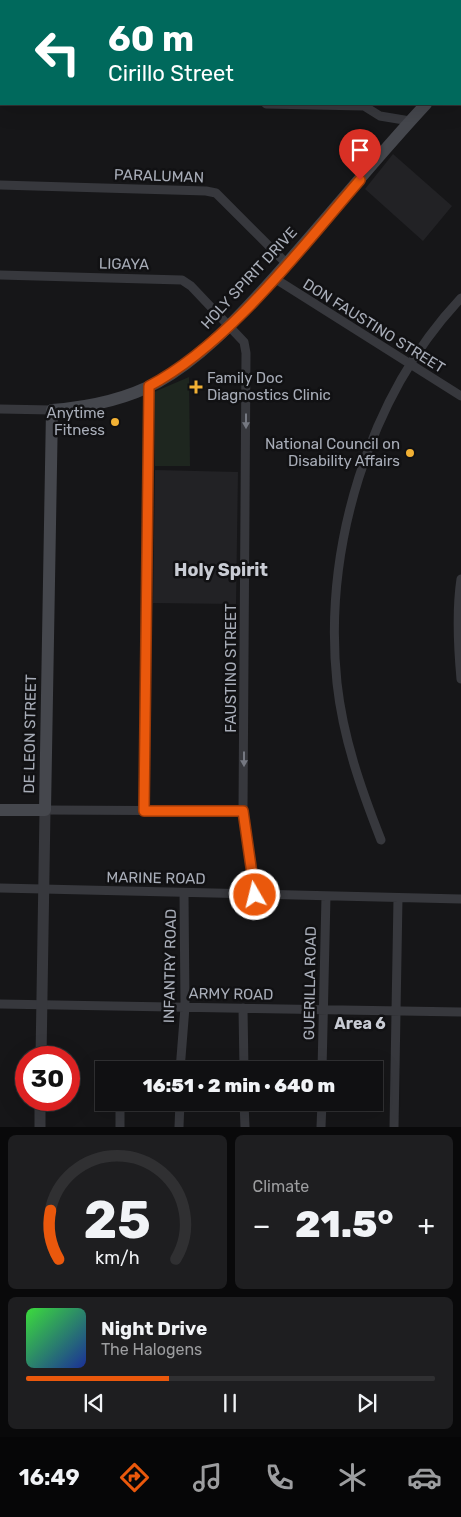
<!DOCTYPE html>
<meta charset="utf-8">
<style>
:root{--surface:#101012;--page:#1e1e20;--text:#f1f3f6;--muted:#9c9d9f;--line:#303032;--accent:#ea580c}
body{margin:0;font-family:Rubik,sans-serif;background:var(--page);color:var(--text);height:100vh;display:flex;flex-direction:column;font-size:19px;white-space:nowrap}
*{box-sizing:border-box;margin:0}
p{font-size:16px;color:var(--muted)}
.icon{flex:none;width:28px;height:28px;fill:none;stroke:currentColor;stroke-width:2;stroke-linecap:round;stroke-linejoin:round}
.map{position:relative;height:1127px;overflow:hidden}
.details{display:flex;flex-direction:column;gap:8px;padding:8px;background:#09090a;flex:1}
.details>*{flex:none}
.hud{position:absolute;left:0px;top:0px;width:461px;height:105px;box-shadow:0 5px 20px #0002,0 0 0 1px var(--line);background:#00695c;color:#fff;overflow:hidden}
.speed{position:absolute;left:15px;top:1046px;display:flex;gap:10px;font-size:25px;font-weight:700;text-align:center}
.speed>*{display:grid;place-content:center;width:65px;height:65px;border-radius:50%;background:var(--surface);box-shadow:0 5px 20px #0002,0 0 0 1px var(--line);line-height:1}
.speed .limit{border:8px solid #d22;background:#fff;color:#111}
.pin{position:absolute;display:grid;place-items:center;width:42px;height:42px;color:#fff;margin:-51px -21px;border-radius:50% 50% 50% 0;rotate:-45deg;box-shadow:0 0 5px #0007}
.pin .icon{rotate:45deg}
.me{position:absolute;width:55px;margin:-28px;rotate:352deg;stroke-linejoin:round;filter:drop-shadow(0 0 4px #0008)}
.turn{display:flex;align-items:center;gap:18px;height:105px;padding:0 25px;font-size:22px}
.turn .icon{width:65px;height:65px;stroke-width:2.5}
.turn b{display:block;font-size:35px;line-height:42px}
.big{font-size:38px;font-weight:800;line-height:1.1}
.details .widget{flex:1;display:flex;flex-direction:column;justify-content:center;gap:8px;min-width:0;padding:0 18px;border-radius:8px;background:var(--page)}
.details .dial{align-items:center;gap:0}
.dial svg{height:130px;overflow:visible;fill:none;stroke:var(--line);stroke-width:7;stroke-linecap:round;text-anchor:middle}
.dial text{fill:var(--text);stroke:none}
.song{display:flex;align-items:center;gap:15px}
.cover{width:60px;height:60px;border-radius:8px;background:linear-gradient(135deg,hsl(120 70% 55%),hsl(230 70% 35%))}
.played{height:5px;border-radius:2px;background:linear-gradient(90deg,var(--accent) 35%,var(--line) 35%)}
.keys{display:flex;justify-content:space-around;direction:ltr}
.heat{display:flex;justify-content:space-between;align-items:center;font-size:28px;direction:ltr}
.details .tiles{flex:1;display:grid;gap:8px;grid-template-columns:1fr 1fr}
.widget:last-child{grid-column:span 2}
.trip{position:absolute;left:95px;top:1061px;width:288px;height:50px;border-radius:0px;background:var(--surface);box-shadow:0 5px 20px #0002,0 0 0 1px var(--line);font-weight:800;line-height:50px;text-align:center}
.tabs{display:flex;height:80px;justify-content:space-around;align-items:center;background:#060607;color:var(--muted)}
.tabs .icon{width:35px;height:35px}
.tabs .active{color:var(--accent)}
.tabs b{font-size:22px;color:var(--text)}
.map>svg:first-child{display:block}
.built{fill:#222225}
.green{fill:#1e261f}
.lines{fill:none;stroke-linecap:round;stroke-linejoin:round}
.minor{stroke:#37383d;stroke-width:9}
.tertiary{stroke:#37383d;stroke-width:11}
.secondary{stroke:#45474d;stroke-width:12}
.oneway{fill:#757881}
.route-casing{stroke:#983908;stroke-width:12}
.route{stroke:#ea580c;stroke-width:9}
.poi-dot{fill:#f2b134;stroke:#111113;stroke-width:2}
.labels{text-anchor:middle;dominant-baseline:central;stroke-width:5;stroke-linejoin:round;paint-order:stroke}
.street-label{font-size:15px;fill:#a8adb8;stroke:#111113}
.poi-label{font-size:15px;fill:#a8adb8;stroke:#111113;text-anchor:end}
.neighbourhood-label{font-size:16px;font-weight:bold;fill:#c9ccd4;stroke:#111113}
.quarter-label{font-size:18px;font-weight:bold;fill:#c9ccd4;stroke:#111113}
</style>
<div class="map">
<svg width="461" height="1127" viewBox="0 0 461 1127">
<rect width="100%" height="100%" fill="#161618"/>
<path class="built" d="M393 154 452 206 423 241 365 189Z
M155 470 238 472 236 604 153 603Z"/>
<path class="green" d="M189 377 190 466H155L154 392Z"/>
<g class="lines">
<path class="minor" d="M241 1V0
M377 1 380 0
M0 11H1
M0 96H1
M266 104 364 106 369 104
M364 106 380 116 410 121
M0 185 206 191 216 193 287 264
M0 275 182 280 191 286 244 342 246 353 243 811 255 895
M274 278 461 396
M0 409 52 410
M461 579C456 612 458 646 461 679
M45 810 243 811
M144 811 149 387
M381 840C361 789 343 738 337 683 323 549 368 397 461 298
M0 888 461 899
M0 1004 461 1012
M243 1008 244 1070
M180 1070 185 1007 184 893
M322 1070 326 896
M244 1102 245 1127
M120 1127V1102
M179 1127 180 1102
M321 1127 322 1102
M394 1127 398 898"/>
<path class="tertiary" d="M41 1058 45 810
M40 1127V1100"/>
<path class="secondary" d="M460 82 461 81
M0 810H45L52 410C90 407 125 400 158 382 199 359 232 324 263 290 319 229 370 164 426 104"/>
</g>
<defs><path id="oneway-solid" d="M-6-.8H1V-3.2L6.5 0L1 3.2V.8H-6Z" transform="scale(1.25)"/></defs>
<g class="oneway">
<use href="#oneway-solid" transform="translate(246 421) rotate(90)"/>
<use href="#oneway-solid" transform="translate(244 759) rotate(90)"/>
</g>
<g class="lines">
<defs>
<path id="route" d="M255 895 243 811H144L149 386C229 344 301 248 360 180"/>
</defs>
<use href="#route" class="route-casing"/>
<use href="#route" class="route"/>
</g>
<g class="poi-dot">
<path d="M193.5 379.5h5v5h5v5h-5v5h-5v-5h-5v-5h5z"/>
<circle cx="115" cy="422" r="5"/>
<circle cx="410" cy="453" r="5"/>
</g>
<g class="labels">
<g class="street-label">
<text transform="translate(159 176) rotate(2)">PARALUMAN</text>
<text transform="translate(124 264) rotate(1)">LIGAYA</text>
<text transform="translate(249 278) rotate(-47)">HOLY SPIRIT DRIVE</text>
<text transform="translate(374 326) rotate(32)">DON FAUSTINO STREET</text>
<text transform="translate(231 668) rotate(-90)">FAUSTINO STREET</text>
<text transform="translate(30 734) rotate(-89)">DE LEON STREET</text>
<text transform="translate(156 878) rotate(1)">MARINE ROAD</text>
<text transform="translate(170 966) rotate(-89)">INFANTRY ROAD</text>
<text transform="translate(310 983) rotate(-89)">GUERILLA ROAD</text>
<text transform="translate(231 994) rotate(1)">ARMY ROAD</text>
</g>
<g class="poi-label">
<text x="207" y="378" text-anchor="start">Family Doc<tspan x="207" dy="17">Diagnostics Clinic</tspan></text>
<text x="105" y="413">Anytime<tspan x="105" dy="17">Fitness</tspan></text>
<text x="400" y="444">National Council on<tspan x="400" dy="17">Disability Affairs</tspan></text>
</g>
<g class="neighbourhood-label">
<text x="360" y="1023">Area 6</text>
</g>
<g class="quarter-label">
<text x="221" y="570">Holy Spirit</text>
</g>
</g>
</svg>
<div class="speed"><div class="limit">30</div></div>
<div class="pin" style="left:360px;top:180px;background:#d93025"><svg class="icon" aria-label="arrive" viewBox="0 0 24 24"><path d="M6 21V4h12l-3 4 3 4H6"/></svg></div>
<svg class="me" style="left:255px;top:895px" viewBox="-20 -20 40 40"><circle r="17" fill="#ea580c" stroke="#fff" stroke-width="3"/><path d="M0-11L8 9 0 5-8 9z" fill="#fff"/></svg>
<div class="trip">16:51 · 2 min · 640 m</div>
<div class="hud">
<div class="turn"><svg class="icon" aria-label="left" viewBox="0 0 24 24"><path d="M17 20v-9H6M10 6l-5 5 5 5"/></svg><div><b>60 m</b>Cirillo Street</div></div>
</div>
</div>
<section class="details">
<div class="tiles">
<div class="widget dial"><svg viewBox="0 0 100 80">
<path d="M14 69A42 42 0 1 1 86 69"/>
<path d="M14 69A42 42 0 0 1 9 39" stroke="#ea580c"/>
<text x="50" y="56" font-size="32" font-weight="700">25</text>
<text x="50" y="72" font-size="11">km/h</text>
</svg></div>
<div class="widget"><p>Climate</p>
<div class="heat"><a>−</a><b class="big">21.5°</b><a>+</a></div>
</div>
<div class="widget">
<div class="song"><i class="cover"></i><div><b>Night Drive</b><p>The Halogens</p></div></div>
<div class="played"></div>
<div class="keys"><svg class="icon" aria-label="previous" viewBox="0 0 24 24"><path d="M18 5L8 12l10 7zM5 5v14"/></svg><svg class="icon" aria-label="pause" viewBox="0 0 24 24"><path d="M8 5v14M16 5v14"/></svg><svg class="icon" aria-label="next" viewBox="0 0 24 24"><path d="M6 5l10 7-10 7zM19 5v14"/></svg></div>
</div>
</div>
</section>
<nav class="tabs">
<b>16:49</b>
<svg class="icon active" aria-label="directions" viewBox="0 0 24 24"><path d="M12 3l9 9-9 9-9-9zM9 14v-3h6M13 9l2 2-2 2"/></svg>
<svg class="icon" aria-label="music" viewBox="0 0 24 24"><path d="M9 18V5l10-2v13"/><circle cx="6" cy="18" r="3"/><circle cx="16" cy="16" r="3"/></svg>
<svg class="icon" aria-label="phone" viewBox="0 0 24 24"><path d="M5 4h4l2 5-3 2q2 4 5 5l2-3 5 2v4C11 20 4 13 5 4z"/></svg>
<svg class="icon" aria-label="climate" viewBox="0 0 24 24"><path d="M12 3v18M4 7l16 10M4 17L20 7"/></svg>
<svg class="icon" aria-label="car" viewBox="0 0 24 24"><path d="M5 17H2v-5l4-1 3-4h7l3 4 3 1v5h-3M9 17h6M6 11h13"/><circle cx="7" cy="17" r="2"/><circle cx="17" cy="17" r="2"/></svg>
</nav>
